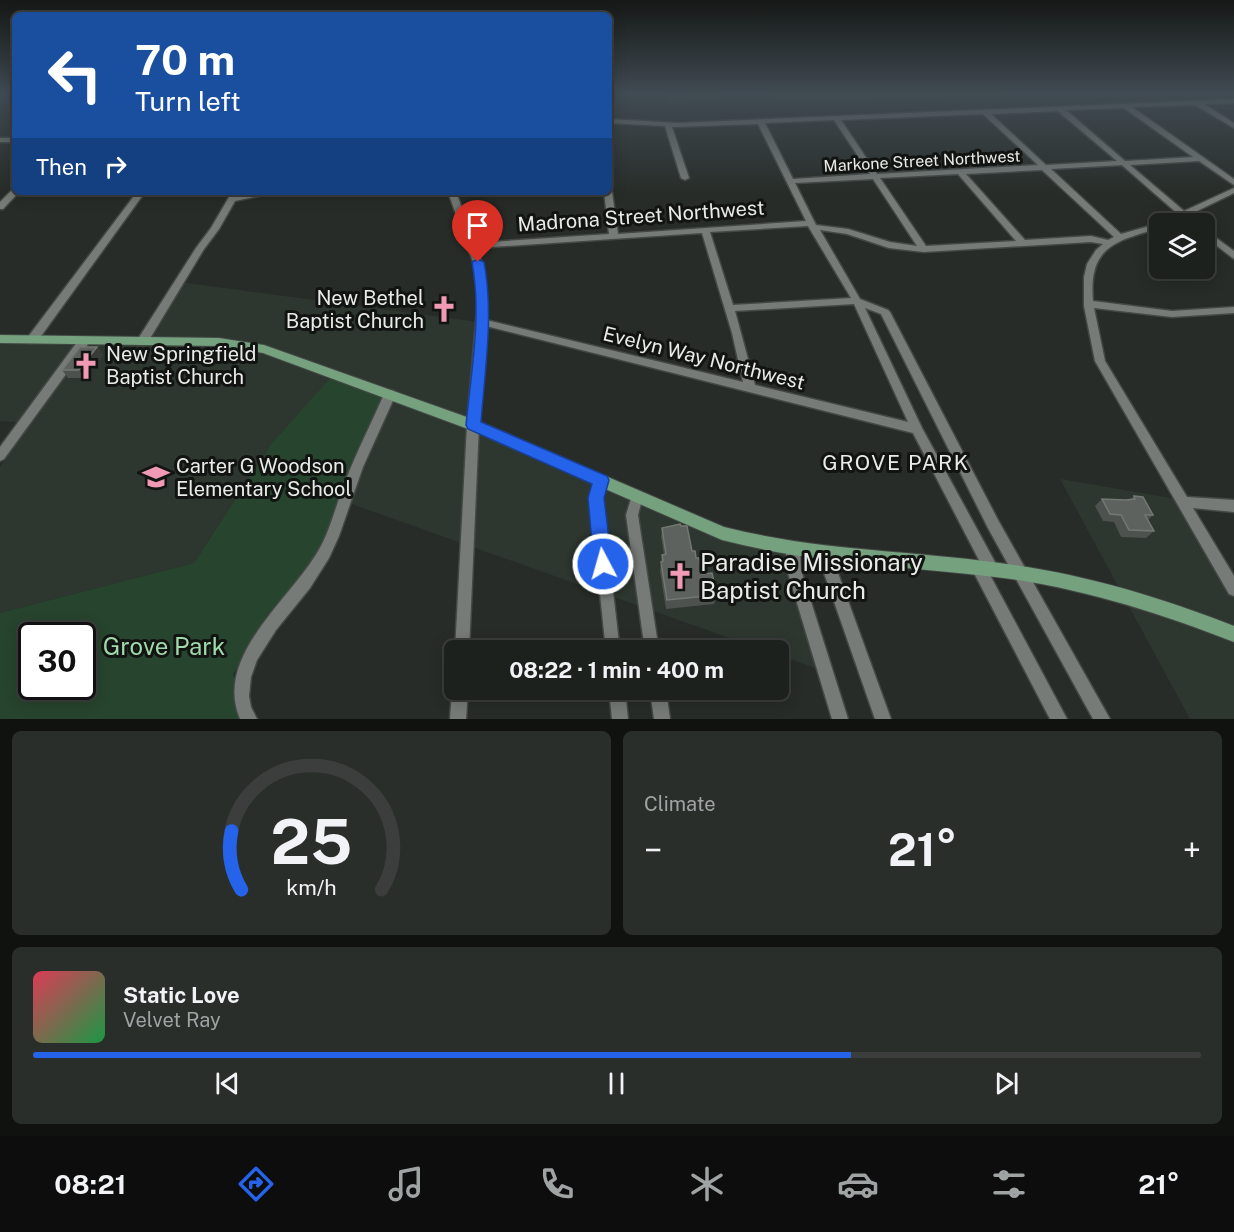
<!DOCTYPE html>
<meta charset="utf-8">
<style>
:root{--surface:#1d211e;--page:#2a2e2b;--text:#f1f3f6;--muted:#a0a3a4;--line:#3b3e3c;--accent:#2563eb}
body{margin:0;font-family:"Public Sans",sans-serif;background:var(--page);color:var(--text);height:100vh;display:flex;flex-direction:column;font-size:22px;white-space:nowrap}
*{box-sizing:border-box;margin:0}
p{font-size:20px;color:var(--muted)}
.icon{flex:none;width:33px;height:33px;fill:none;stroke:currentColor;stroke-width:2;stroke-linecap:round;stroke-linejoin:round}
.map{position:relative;height:719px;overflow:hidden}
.panel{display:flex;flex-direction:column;gap:12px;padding:12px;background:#101210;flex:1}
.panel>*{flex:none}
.top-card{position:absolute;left:12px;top:12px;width:600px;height:183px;border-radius:9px;box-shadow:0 3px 15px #0003,0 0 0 2px var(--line);background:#1a4fa0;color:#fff;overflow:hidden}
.fabs{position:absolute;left:1149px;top:213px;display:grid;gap:12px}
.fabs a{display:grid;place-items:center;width:66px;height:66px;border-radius:9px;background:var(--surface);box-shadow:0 3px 15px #0003,0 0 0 2px var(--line);font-size:30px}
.speed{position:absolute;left:18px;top:622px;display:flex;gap:12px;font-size:30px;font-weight:700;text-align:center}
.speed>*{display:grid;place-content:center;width:78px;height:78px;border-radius:50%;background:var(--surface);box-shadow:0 3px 15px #0003,0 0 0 2px var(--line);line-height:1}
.speed .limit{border:3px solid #111;border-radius:9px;background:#fff;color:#111}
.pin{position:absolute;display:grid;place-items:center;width:51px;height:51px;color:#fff;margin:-62px -26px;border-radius:50% 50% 50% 0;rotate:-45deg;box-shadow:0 0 6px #0007}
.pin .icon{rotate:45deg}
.me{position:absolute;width:66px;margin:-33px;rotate:354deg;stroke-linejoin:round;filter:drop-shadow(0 0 4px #0008)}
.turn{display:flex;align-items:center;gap:21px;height:126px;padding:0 24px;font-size:27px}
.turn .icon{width:78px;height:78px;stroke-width:2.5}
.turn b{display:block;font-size:42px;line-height:51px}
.then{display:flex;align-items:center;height:57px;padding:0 24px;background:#0003;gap:12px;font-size:22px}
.big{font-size:45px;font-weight:700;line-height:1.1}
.panel .card{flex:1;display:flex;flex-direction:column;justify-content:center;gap:9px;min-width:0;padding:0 21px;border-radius:9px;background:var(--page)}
.panel .dial{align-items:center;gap:0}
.dial svg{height:156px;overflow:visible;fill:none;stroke:var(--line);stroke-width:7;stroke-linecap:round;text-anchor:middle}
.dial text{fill:var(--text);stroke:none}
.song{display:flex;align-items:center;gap:18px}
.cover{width:72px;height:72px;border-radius:9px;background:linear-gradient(135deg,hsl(350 70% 55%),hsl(140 70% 35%))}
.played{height:6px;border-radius:3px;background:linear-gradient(90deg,var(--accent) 70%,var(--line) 70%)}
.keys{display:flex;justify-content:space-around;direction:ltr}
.heat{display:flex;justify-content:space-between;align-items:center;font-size:33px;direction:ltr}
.panel .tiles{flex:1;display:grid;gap:12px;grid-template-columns:1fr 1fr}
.card:last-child{grid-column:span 2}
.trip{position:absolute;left:444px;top:640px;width:345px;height:60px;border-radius:9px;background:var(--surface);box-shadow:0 3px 15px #0003,0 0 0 2px var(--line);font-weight:700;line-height:60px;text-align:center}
.menu{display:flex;height:96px;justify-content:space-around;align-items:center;background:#0c0d0c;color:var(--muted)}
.menu .icon{width:42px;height:42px}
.menu .current{color:var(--accent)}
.menu b{font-size:27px;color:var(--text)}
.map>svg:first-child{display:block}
.built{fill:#2d372f}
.green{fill:#27442e;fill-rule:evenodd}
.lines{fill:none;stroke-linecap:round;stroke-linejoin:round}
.minor-casing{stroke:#444845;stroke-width:3}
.major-casing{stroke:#444845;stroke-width:2}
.minor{fill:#767b77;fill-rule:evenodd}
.major{fill:#75a17f;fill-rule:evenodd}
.wall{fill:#4e524e}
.shaded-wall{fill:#373c38}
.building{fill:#5e625e;stroke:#747874;stroke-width:1.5}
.route{fill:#2563eb;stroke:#184099;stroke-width:1.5}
.labels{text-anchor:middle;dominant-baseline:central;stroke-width:6;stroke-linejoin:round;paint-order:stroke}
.far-street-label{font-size:16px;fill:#e8ebe9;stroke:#121412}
.street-label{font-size:20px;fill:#e8ebe9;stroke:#121412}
.poi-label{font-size:20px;fill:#e8ebe9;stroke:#121412;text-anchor:start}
.neighbourhood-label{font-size:21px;letter-spacing:1.5px;fill:#e8ebe9;stroke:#121412}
.near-poi-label{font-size:24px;fill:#e8ebe9;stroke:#121412;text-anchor:start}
.near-park-label{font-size:24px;fill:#a0d9ac;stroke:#121412}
</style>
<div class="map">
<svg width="1234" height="719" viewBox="0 0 1234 719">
<rect width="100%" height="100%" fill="#272c28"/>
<path class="built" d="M179 282 486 323 465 430 789 556 832 674 779 655 778 651H766L343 501 331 377 271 444 194 563 0 613V467L29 423 0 421V338L140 343Z
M1060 479 1194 502 1215 556 1234 588V719H1190Z"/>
<path class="green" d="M718 94 721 102 667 104 664 95Z
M773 94H1023L780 103Z
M331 377 394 395 304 581 233 674 247 719H0V613L194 563 271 444ZM32 636H82V687H32Z"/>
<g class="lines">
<defs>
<path id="minor" d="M1234 99V103L1204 104 1234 123V128L1195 105 1132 107 1234 179V185L1199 161 1130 165 1184 211 1234 188V193L1189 215 1199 224H1189L1183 218 1171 224H1160V228C1115 241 1088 247 1093 301L1172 311 1234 307V313L1172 317 1094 308 1105 361 1187 497 1234 500V512L1193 508 1234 576V596L1229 594 1095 361 1084 306V277L1087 264 1096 250 1103 244 1091 242 924 252 889 248 847 234 820 230 860 299 888 310 890 312 998 520 1110 719H1093L988 528 881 314 865 308 922 428 996 564 998 569 996 574 990 575 1067 719H1050L974 573 972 568 974 563 980 562 913 433 486 326 479 425 469 651H455L467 425 478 299 473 262 448 192H456L475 243 609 234 604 192H609V190L612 192 618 234 806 221 758 124 672 127 689 178 685 180 681 178 665 126 609 123V119L678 123ZM1124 108 1193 157 1125 161 1066 110ZM1058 111 1117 161 1046 165 991 114ZM983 114 1038 165 877 174 841 120ZM834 120 870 174 793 179 765 123ZM1122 165 1178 214 1160 223 1121 234 1051 169ZM1042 170 1114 237 1108 240 1091 236 1025 240 966 174ZM958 174 1016 241 926 246 880 178ZM873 179 917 246 890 242 848 229 816 225 795 183ZM808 226 851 298 733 305 710 232ZM702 233 732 333 743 382 486 320C488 295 486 271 477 248ZM854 304 908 422 755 385 735 311Z
M0 138H15V142H0Z
M12 190H15V192H19L3 209H0V202Z
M137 192H145L36 343H28L27 340 28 337Z
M232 192H240L238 195 256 192H272L268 194 235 201 219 229 204 249 146 345H138L137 342 138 339 196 248 211 228Z
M1204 229 1234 251V259L1204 236Z
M84 337 89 341 88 344 4 459 0 461V447L80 338Z
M390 390 394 391 396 394 363 467 339 536 329 558 310 588 276 630 257 660 251 677 249 696 251 707 257 719H240C212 653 297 596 323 542 333 521 338 498 347 477 358 449 372 422 384 394L386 391Z
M601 475 605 476 607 480 602 498 620 651H606L590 498 597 476Z
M637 491 641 492 643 496 638 515 659 651H645L626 515 633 492Z
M793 545 798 547 800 551 801 570 848 719H832L787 570 786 551 788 547Z
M829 550 834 552 838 573 891 719H875L824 573 822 556 824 552Z
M454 685V690H468L466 719H450L452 690Z
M609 690H625L628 719H612Z
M650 690H666L670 719H654Z"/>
<path id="major" d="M0 335 219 338 264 345 478 421 724 527C822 552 915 550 1014 565 1090 576 1162 598 1234 626V642C1162 614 1088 590 1011 579 913 566 818 565 722 540L468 429 263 353 219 346 0 343Z"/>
</defs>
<use href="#minor" class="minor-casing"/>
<use href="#major" class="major-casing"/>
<use href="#minor" class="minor"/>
<use href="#major" class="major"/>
</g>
<path class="wall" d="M97 347 103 355 85 378H68L62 370Z
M1134 496 1153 515 1148 520 1154 531 1146 538 1121 537 1114 522 1103 521 1095 506 1102 499 1126 500H1130Z
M662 528 692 551 696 558 702 574 717 595 714 604 666 609 660 571 662 555H664L661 537Z"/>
<path class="shaded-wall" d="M97 347 103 355 85 378 79 370Z"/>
<path class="building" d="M80 347H97L79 370H62Z
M1134 496 1143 497 1153 515H1145L1154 531 1129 530 1121 515 1110 514 1102 499 1126 500 1135 499Z
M680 524 681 526H687L692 551H695L696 558H699L702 574 712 573 717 595 667 600 661 562 663 561 662 555 666 554 662 528Z"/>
<linearGradient id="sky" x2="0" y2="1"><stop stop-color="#151816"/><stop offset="0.48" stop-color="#414b53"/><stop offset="1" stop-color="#414b53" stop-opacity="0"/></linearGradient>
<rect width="1234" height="195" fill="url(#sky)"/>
<path class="route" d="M478 259 484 262C494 314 485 369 481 422L607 476 609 480 604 498 612 564 609 570 603 572 597 570 594 564 588 498 592 484 468 429 466 425C471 372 482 316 472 262Z"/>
<defs>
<symbol id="church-bare" viewBox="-9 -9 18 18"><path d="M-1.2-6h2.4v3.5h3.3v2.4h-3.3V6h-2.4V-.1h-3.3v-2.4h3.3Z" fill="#f19ab3" stroke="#121412" stroke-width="2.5" paint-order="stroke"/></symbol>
<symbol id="school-bare" viewBox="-9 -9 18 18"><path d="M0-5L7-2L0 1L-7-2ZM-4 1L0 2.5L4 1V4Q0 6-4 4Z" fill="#f19ab3" stroke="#121412" stroke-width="2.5" paint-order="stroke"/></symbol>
</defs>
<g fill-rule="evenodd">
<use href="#church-bare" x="425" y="290" width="38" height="38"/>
<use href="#church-bare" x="67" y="347" width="38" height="38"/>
<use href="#school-bare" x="137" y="458" width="38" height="38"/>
<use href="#church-bare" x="661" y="557" width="38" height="38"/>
</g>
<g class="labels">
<g class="far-street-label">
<text transform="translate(922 161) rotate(-3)">Markone Street Northwest</text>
</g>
<g class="street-label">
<text transform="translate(641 216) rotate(-4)">Madrona Street Northwest</text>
<text transform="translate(704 358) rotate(14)">Evelyn Way Northwest</text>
</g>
<g class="poi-label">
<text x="424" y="298" text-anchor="end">New Bethel<tspan x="424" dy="23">Baptist Church</tspan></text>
<text x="106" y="354">New Springfield<tspan x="106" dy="23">Baptist Church</tspan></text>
<text x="176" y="466">Carter G Woodson<tspan x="176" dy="23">Elementary School</tspan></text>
</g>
<g class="neighbourhood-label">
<text x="896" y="462">GROVE PARK</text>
</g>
<g class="near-poi-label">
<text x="700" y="562">Paradise Missionary<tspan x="700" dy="28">Baptist Church</tspan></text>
</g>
<g class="near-park-label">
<text x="164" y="646">Grove Park</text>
</g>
</g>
</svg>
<div class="fabs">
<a><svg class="icon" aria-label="layers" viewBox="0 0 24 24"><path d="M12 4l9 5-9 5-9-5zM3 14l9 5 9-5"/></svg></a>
</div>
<div class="speed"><div class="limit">30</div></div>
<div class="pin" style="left:478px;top:262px;background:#d93025"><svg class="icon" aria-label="arrive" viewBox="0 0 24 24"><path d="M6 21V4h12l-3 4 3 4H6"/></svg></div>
<svg class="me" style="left:603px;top:564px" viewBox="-20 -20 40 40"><circle r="17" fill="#2563eb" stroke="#fff" stroke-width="3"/><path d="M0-11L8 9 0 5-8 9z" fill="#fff"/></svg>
<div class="trip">08:22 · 1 min · 400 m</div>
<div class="top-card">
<div class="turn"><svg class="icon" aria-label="left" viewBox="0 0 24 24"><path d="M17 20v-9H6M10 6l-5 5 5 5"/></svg><div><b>70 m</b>Turn left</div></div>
<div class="then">Then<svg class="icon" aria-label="right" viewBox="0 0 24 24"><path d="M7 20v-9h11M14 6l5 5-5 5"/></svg></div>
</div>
</div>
<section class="panel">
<div class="tiles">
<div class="card dial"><svg viewBox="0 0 100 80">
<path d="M14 69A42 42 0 1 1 86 69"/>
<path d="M14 69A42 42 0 0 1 9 39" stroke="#2563eb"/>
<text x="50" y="56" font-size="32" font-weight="700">25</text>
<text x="50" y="72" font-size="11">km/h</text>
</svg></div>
<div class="card"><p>Climate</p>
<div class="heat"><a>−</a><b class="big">21°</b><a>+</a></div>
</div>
<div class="card">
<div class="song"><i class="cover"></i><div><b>Static Love</b><p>Velvet Ray</p></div></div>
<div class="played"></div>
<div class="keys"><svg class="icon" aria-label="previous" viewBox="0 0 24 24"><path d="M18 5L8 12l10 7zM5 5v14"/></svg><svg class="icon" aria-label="pause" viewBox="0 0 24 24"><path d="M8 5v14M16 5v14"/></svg><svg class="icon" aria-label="next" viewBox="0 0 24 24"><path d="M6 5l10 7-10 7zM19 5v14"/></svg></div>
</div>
</div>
</section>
<nav class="menu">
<b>08:21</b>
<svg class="icon current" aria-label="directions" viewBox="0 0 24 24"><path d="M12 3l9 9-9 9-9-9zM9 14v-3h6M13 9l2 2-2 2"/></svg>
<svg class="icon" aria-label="music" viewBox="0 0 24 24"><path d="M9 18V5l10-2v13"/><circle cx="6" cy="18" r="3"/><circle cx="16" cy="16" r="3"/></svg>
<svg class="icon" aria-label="phone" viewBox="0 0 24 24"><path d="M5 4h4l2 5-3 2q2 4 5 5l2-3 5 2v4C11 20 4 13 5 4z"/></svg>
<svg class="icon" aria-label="climate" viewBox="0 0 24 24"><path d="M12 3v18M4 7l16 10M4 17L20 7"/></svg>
<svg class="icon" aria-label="car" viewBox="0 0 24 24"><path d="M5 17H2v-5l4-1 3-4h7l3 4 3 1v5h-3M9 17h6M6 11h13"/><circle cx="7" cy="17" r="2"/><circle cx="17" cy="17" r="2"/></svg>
<svg class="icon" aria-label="filters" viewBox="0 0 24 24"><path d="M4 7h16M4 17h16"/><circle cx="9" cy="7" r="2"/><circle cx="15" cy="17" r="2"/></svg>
<b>21°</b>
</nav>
